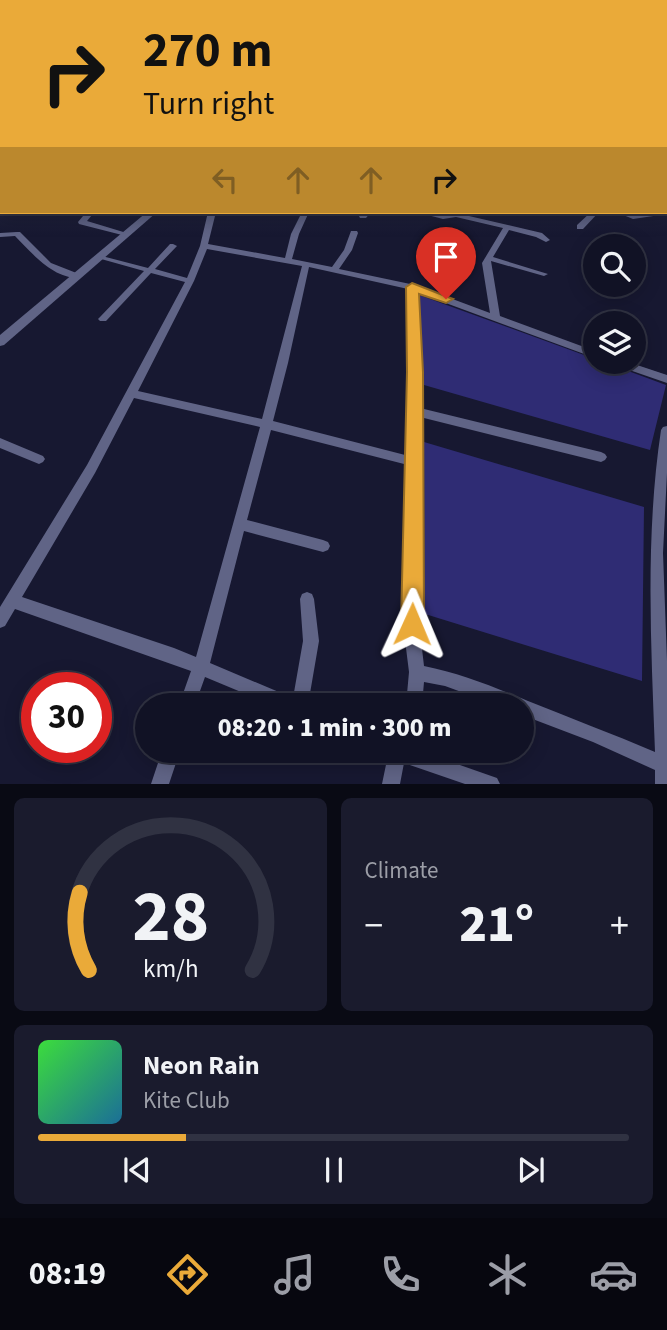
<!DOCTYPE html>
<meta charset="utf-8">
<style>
:root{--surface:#111225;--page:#1a1b2d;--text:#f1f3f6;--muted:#9c9ea7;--line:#303242;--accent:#eaaa39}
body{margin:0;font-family:"Source Sans 3",sans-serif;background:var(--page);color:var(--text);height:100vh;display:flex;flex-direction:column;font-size:26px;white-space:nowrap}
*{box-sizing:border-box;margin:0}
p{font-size:23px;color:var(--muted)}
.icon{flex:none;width:38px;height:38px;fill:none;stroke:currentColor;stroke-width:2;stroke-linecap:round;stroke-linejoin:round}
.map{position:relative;height:784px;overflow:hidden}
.drawer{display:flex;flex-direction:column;gap:14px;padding:14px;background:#090a14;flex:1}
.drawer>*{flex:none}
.banner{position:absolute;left:0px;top:0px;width:668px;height:214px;box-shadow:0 4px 18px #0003,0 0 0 2px var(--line);background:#eaaa39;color:#111;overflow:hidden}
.buttons{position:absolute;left:583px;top:234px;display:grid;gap:14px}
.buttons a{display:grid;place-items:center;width:63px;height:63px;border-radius:50%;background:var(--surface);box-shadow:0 4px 18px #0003,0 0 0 2px var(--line);font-size:35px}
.speed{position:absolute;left:21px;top:672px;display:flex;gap:14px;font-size:35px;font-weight:700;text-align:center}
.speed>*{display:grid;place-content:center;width:91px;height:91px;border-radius:50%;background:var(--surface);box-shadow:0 4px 18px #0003,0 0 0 2px var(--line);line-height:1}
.speed .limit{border:10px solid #d22;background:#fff;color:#111}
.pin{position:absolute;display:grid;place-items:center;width:60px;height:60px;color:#fff;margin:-72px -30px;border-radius:50% 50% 50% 0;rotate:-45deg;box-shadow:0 0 7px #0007}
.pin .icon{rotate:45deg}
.me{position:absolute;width:77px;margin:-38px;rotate:1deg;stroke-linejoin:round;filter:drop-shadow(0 0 5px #0008)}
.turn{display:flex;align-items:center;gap:24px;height:147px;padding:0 28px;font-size:32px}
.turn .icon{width:91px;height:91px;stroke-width:2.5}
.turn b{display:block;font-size:49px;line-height:60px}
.lanes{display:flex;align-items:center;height:66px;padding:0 28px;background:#0003;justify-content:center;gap:35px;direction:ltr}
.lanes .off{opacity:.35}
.big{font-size:52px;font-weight:800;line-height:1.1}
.drawer .widget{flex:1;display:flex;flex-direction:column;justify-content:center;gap:10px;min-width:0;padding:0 24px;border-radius:10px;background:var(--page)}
.drawer .dial{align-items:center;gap:0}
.dial svg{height:182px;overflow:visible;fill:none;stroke:var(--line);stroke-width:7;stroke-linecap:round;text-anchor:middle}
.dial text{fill:var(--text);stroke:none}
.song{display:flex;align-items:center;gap:21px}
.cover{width:84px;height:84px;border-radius:10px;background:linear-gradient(135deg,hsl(120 70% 55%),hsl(200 70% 35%))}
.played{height:7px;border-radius:4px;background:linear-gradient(90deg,var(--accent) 25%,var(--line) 25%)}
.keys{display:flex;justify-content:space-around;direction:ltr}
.heat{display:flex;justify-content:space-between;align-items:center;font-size:38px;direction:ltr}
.drawer .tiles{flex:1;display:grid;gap:14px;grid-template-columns:1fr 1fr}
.widget:last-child{grid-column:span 2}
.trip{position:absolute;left:135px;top:693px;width:399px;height:70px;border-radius:35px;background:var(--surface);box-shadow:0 4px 18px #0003,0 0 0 2px var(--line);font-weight:800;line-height:70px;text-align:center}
.dock{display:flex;height:112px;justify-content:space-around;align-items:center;background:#07070f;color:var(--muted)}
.dock .icon{width:49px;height:49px}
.dock .active{color:var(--accent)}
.dock b{font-size:32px;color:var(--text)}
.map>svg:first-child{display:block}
.green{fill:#2f2c74}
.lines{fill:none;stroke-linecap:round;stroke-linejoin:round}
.minor{fill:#606486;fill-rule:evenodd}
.tertiary{fill:#606486;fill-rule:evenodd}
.route{fill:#eaaa39;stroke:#986e25;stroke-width:2}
</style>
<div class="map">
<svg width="667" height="784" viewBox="0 0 667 784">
<rect width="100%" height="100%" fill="#171831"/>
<path class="green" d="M419 295 595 359V362H604L666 385 650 450 424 385Z
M424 442 644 507 642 681 425 614Z"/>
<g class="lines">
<path class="minor" d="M0 135H2V139H0Z
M0 153H2V157H0Z
M2 170V174L0 175V171Z
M2 184V189H0V185Z
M667 210V214L633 219 616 212H626L634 215 667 212Z
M70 212 91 213 92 215 87 221 130 234 126 236 79 224 78 222 83 216 71 213Z
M208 212H216L208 244 285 258 291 234 302 212H309L299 234 292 259 332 267 344 250 351 231H357L358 233 352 250 339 269 415 285 490 313 482 263 503 228 456 217 443 219 420 213 419 212C432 212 443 215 456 213L542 233 550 240 546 242 536 237 509 230 493 257 548 274 544 276 491 261 500 316 595 351V358L416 292 420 408 601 452 605 454 607 457 605 460 601 462 420 417 421 640 424 666C460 673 494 687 528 701 570 718 613 734 655 752 651 644 645 537 661 430L663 427 667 426V473L663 553 667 661V784H655V770L593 742 522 715V705H497L445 686 424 682 422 705H406L409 672 405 640 408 465 271 430 247 520 323 540 328 542 330 546 328 550 323 552 244 531 210 663 293 698 303 641 300 599 302 594 307 592 312 594 314 599 319 641 308 705H272L205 677 195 705H179L191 671 15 609 5 626 0 628V607L87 465 185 282 151 273 106 321H100L98 319 100 317 144 271 94 257 98 255 148 268 170 244H173L177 246 155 269 187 278 200 246ZM207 249 302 266 262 419 138 391 194 281ZM309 267 408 289 410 372 409 456 273 421 288 363ZM134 398 260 427 196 657 174 648 22 597 95 473Z
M363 212H371L366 218H360L359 216Z
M591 212H599L583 229H577V225Z
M17 232H20L51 263 79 274V278C52 278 33 254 15 236L0 237V233Z
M611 362H628L667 375V383L612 364Z
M0 438 43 456 45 459 43 462 39 464 0 448Z
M162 751H180L169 784H151Z
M386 751H420L497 778 500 784H465L404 763 400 784H382L388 755Z"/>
<path class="tertiary" d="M147 212H157L4 345 0 346V335Z"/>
</g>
<linearGradient id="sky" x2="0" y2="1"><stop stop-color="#0d0d1b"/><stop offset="0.53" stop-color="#363d5a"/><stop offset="1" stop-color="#363d5a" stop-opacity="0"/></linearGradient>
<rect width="667" height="235" fill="url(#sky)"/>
<path class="route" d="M412 283 453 299 446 303 419 294 423 372 424 624 421 632 412 635 404 632 401 624 407 372 406 287Z"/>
</svg>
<div class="buttons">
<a><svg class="icon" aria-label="search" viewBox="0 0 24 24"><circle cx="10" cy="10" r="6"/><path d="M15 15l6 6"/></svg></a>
<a><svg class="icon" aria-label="layers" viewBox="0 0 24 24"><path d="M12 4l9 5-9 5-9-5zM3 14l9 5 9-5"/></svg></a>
</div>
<div class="speed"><div class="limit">30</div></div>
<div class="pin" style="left:446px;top:299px;background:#d93025"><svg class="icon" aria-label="arrive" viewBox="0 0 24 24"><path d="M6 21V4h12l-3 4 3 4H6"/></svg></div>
<svg class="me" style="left:412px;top:624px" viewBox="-20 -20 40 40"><path d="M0-17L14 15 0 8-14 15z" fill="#eaaa39" stroke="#fff" stroke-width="4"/></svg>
<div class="trip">08:20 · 1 min · 300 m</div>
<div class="banner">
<div class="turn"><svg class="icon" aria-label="right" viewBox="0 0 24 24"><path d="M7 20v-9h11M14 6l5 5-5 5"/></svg><div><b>270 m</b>Turn right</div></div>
<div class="lanes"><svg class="icon off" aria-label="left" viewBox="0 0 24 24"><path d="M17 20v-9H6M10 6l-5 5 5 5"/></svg><svg class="icon off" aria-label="ahead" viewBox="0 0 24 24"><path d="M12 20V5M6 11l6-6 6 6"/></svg><svg class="icon off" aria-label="ahead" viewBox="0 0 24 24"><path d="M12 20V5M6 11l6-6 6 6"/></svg><svg class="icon" aria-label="right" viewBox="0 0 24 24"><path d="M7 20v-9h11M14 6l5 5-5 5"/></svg></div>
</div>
</div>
<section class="drawer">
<div class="tiles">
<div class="widget dial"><svg viewBox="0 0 100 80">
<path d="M14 69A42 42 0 1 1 86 69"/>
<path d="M14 69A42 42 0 0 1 10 35" stroke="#eaaa39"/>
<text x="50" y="56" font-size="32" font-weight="700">28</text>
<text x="50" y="72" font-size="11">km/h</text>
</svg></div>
<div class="widget"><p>Climate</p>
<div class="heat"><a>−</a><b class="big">21°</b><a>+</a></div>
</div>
<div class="widget">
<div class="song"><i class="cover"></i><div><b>Neon Rain</b><p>Kite Club</p></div></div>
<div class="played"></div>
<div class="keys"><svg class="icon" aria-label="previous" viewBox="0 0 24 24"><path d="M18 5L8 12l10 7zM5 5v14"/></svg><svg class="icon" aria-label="pause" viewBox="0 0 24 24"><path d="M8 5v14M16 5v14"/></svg><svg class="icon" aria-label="next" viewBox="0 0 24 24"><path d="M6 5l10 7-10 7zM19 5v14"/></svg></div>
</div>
</div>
</section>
<nav class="dock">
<b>08:19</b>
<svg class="icon active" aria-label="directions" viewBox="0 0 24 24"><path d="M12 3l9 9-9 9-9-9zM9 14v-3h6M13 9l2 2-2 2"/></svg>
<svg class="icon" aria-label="music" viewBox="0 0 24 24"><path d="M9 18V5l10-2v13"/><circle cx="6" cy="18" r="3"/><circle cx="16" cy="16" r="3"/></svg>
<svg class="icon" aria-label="phone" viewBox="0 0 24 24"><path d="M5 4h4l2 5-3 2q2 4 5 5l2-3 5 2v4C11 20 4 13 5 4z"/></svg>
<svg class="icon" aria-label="climate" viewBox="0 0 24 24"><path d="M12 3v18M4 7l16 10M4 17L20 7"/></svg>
<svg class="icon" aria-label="car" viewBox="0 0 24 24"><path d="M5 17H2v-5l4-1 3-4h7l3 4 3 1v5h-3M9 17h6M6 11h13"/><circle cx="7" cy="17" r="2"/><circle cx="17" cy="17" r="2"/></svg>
</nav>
